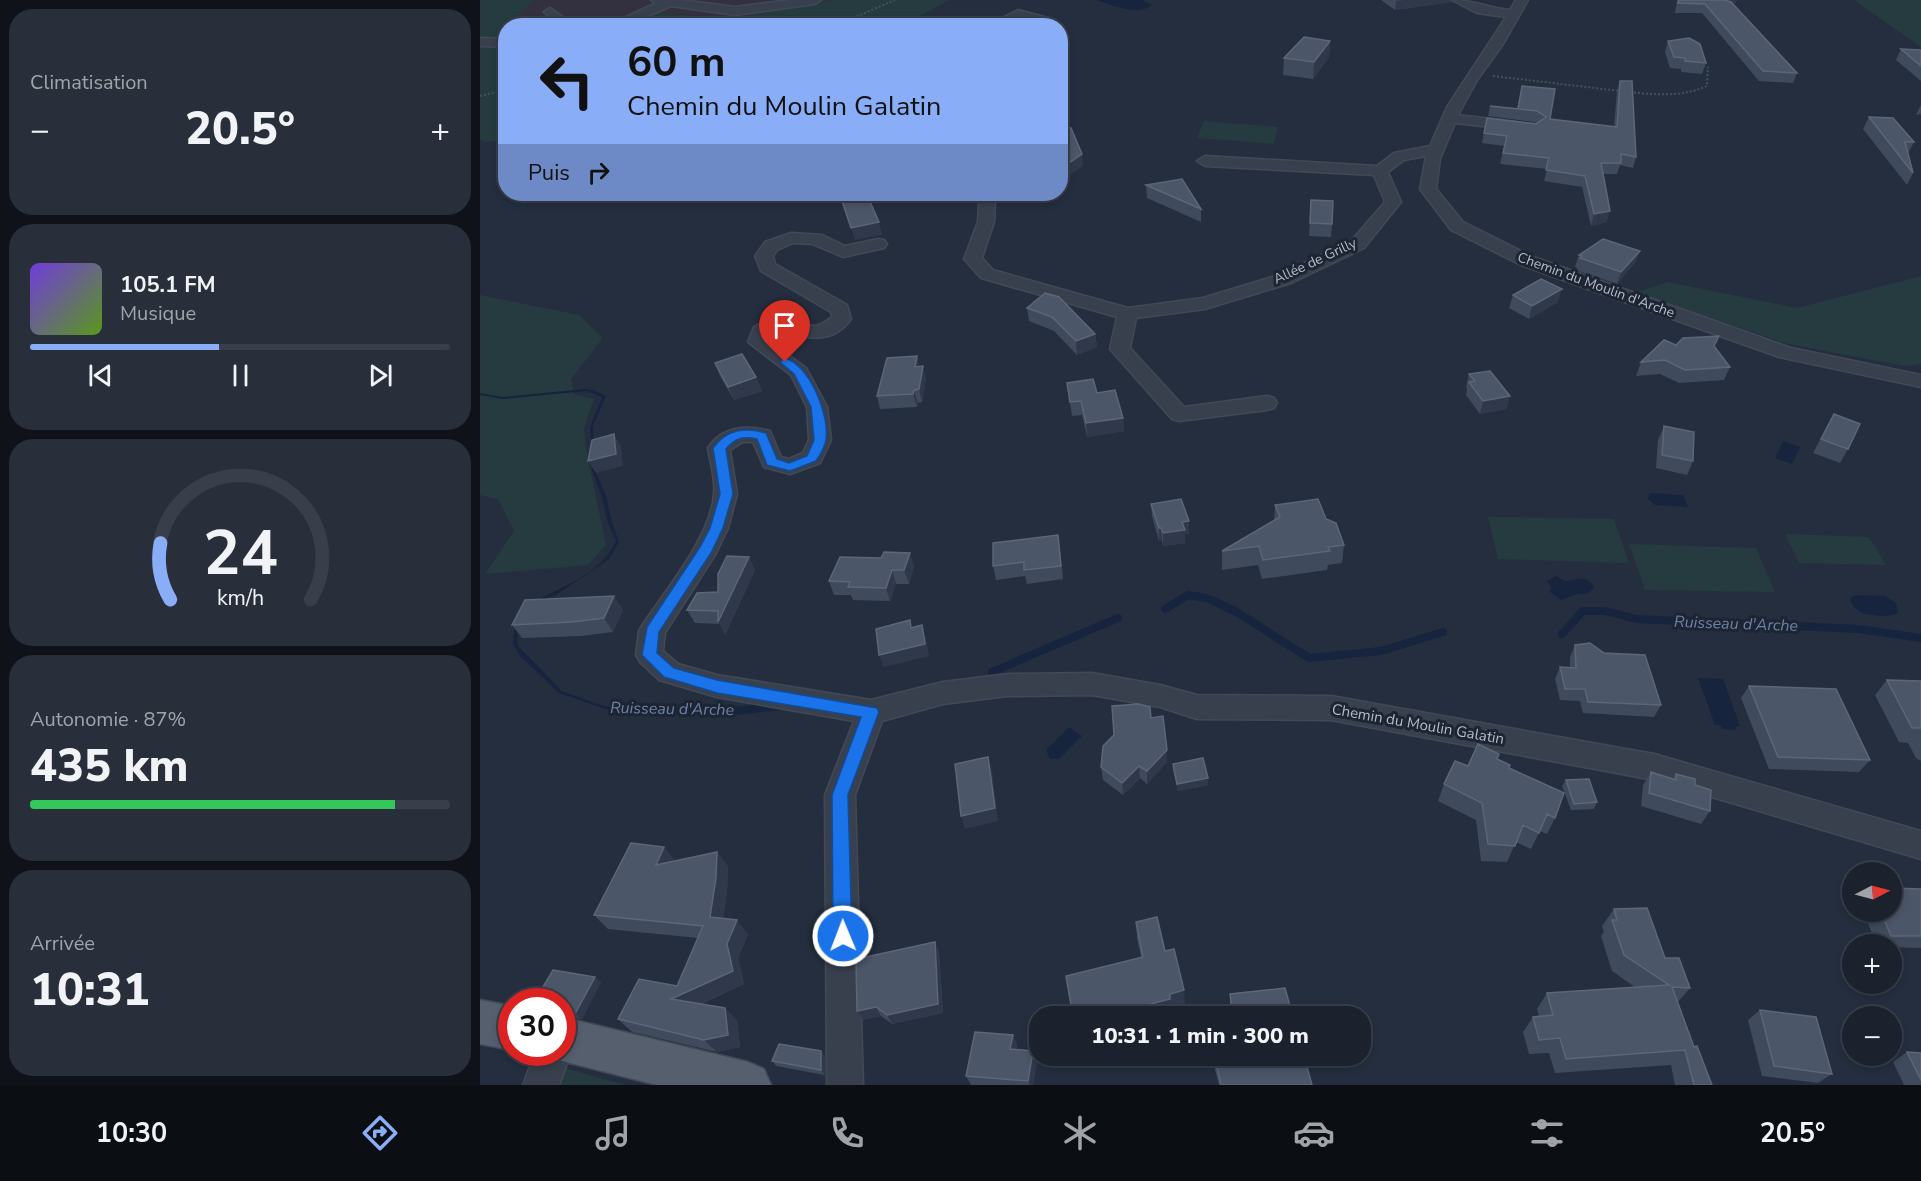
<!DOCTYPE html>
<html lang="fr">
<meta charset="utf-8">
<style>
:root{--surface:#1b222e;--page:#282f3a;--text:#f1f3f6;--muted:#a0a4aa;--line:#393f4a;--accent:#8aadf8}
body{margin:0;font-family:"Nunito Sans",sans-serif;background:var(--page);color:var(--text);height:100vh;display:flex;flex-direction:column;font-size:22px;white-space:nowrap}
*{box-sizing:border-box;margin:0}
p{font-size:20px;color:var(--muted)}
.icon{flex:none;width:33px;height:33px;fill:none;stroke:currentColor;stroke-width:2;stroke-linecap:round;stroke-linejoin:round}
.map{position:relative;flex:1;overflow:hidden}
.panel{display:flex;flex-direction:column;gap:9px;padding:9px;background:#0f1319;width:480px}
.panel>*{flex:none}
.guide{position:absolute;left:18px;top:18px;width:570px;height:183px;border-radius:24px;box-shadow:0 3px 9px #0003,0 0 0 2px var(--line);background:#8aadf8;color:#111;overflow:hidden}
.needle{width:39px;rotate:84deg}
.controls{position:absolute;left:1362px;top:862px;display:grid;gap:12px}
.controls a{display:grid;place-items:center;width:60px;height:60px;border-radius:50%;background:var(--surface);box-shadow:0 3px 9px #0003,0 0 0 2px var(--line);font-size:30px}
.speed{position:absolute;left:18px;top:988px;display:flex;gap:12px;font-size:30px;font-weight:700;text-align:center}
.speed>*{display:grid;place-content:center;width:78px;height:78px;border-radius:50%;background:var(--surface);box-shadow:0 3px 9px #0003,0 0 0 2px var(--line);line-height:1}
.speed .limit{border:9px solid #d22;background:#fff;color:#111}
.pin{position:absolute;display:grid;place-items:center;width:51px;height:51px;color:#fff;margin:-62px -26px;border-radius:50% 50% 50% 0;rotate:-45deg;box-shadow:0 0 6px #0007}
.pin .icon{rotate:45deg}
.me{position:absolute;width:66px;margin:-33px;rotate:359deg;stroke-linejoin:round;filter:drop-shadow(0 0 4px #0008)}
.turn{display:flex;align-items:center;gap:21px;height:126px;padding:0 30px;font-size:27px}
.turn .icon{width:78px;height:78px;stroke-width:2.5}
.turn b{display:block;font-size:42px;line-height:51px}
.then{display:flex;align-items:center;height:57px;padding:0 30px;background:#0003;gap:12px;font-size:22px}
.big{font-size:45px;font-weight:800;line-height:1.1}
.panel .card{flex:1;display:flex;flex-direction:column;justify-content:center;gap:9px;min-width:0;padding:0 21px;border-radius:24px;background:var(--page)}
.panel .dial{align-items:center;gap:0}
.dial svg{height:156px;overflow:visible;fill:none;stroke:var(--line);stroke-width:7;stroke-linecap:round;text-anchor:middle}
.dial text{fill:var(--text);stroke:none}
.song{display:flex;align-items:center;gap:18px}
.cover{width:72px;height:72px;border-radius:9px;background:linear-gradient(135deg,hsl(260 70% 55%),hsl(90 70% 35%))}
.played{height:6px;border-radius:3px;background:linear-gradient(90deg,var(--accent) 45%,var(--line) 45%)}
.keys{display:flex;justify-content:space-around;direction:ltr}
.heat{display:flex;justify-content:space-between;align-items:center;font-size:33px;direction:ltr}
.charge{height:9px;border-radius:4px;background:linear-gradient(90deg,#34c759 87%,var(--line) 0)}
.trip{position:absolute;left:549px;top:1006px;width:342px;height:60px;border-radius:24px;background:var(--surface);box-shadow:0 3px 9px #0003,0 0 0 2px var(--line);font-weight:800;line-height:60px;text-align:center}
.tabs{display:flex;height:96px;justify-content:space-around;align-items:center;background:#0b0e12;color:var(--muted)}
.tabs .icon{width:42px;height:42px}
.tabs .selected{color:var(--accent)}
.tabs b{font-size:27px;color:var(--text)}
main{display:flex;flex:1;min-height:0}
.map>svg:first-child{display:block}
.medical{fill:#33303f}
.green{fill:#263b3f}
.water{fill:#17243d}
.lines{fill:none;stroke-linecap:round;stroke-linejoin:round}
.stream{stroke:#17243d;stroke-width:8}
.minor-casing{stroke:#414957;stroke-width:3}
.major-casing{stroke:#414957;stroke-width:3}
.path{stroke:#3f5457;stroke-width:2;stroke-dasharray:2 2;stroke-linecap:butt}
.minor{fill:#38404e;fill-rule:evenodd}
.major{fill:#565f6e;fill-rule:evenodd}
.wall{fill:#3f4a5c}
.shaded-wall{fill:#2f394b}
.building{fill:#4b5668;stroke:#5c6677;stroke-width:1.5}
.route{fill:#1a73e8;stroke:#114b97;stroke-width:1.5}
.labels{text-anchor:middle;dominant-baseline:central;stroke-width:6;stroke-linejoin:round;paint-order:stroke}
.far-street-label{font-size:14px;fill:#b4bbc9;stroke:#1d2533}
.street-label{font-size:15px;fill:#b4bbc9;stroke:#1d2533}
.water-label{font-size:16px;font-style:italic;fill:#6d82a8;stroke:#1d2533}
</style>
<main>
<section class="panel">
<div class="card"><p>Climatisation</p>
<div class="heat"><a>−</a><b class="big">20.5°</b><a>+</a></div>
</div>
<div class="card">
<div class="song"><i class="cover"></i><div><b>105.1 FM</b><p>Musique</p></div></div>
<div class="played"></div>
<div class="keys"><svg class="icon" aria-label="previous" viewBox="0 0 24 24"><path d="M18 5L8 12l10 7zM5 5v14"/></svg><svg class="icon" aria-label="pause" viewBox="0 0 24 24"><path d="M8 5v14M16 5v14"/></svg><svg class="icon" aria-label="next" viewBox="0 0 24 24"><path d="M6 5l10 7-10 7zM19 5v14"/></svg></div>
</div>
<div class="card dial"><svg viewBox="0 0 100 80">
<path d="M14 69A42 42 0 1 1 86 69"/>
<path d="M14 69A42 42 0 0 1 9 40" stroke="#8aadf8"/>
<text x="50" y="56" font-size="32" font-weight="700">24</text>
<text x="50" y="72" font-size="11">km/h</text>
</svg></div>
<div class="card"><p>Autonomie · 87%</p><b class="big">435 km</b><div class="charge"></div></div>
<div class="card"><p>Arrivée</p><b class="big">10:31</b></div>
</section>
<div class="map">
<svg width="1441" height="1085" viewBox="0 0 1441 1085">
<rect width="100%" height="100%" fill="#242e3e"/>
<path class="medical" d="M0 0H430L325 25 26 26Z"/>
<path class="green" d="M0 0H55L37 16 49 25 26 26 25 140 5 142 0 139Z
M357 0H469L423 25 145 26 178 13 250 19Z
M1374 0H1441V47Z
M724 121 798 127 794 144 717 138Z
M1441 276V364L1425 366 1308 344 1154 293 1188 282 1317 308Z
M0 295 99 315 123 338 91 379 94 394 114 399 104 428 106 449 126 545 108 565 5 574 34 531 18 499 0 495Z
M1008 517 1134 519 1149 563 1018 559Z
M1305 534 1389 537 1406 565 1319 563Z
M1149 544 1276 548 1295 592 1165 590Z
M85 1068 145 1085H77Z"/>
<path class="water" d="M617 0H662L672 5C659 16 632 6 617 0Z
M104 389 114 390 126 396 113 426 115 470 126 496 132 522 139 542 129 559 76 595C57 599 33 624 38 646L82 691 115 703 136 709 154 710 215 708 243 710 245 714 213 711 163 714 134 712 79 693 41 657 33 644 34 632 50 608 48 606C77 587 121 576 136 541L128 523 122 497 112 471 110 427 122 397 107 391 22 399 0 395V393L23 397Z
M1303 441 1320 447 1312 464 1295 458Z
M1170 493 1203 495 1208 507 1175 505 1168 499Z
M1076 576 1085 581C1096 581 1102 574 1112 583L1114 588 1107 594H1097L1081 600 1070 592 1071 587 1067 581Z
M1377 595 1405 596 1416 603 1418 613C1405 619 1369 617 1371 597Z
M1218 678 1243 679 1260 726H1255L1256 730 1242 729 1240 725H1235Z
M589 727 602 736 579 759H570L566 750Z"/>
<g class="lines">
<path class="stream" d="M685 609 708 595 727 598 755 611 829 658 901 651 963 632
M1082 634 1103 611H1125L1156 619 1379 629 1441 638
M512 672 638 618
M237 713 300 706"/>
<defs>
<path id="minor" d="M171 0H201L255 7 309 0H341L335 4 255 15 191 6 144 26H126L176 3Z
M972 0C992 0 1010 8 1030 10L1036 0H1048L1023 44 997 80 978 115 1037 122 1044 126 1037 130 975 123 960 159 956 189 983 222 1053 257 1311 348 1441 375V387L1299 357 1041 265 971 230 940 189 946 156 924 160 908 172 921 202 884 248 811 283 725 309 656 318 650 348 704 407 787 396 794 398 797 403 794 408 787 410 699 421 692 419 630 349 637 317 501 278 484 259 498 222 499 203 490 194H507L515 201 514 222 502 258 513 270 648 308 723 298 799 275 872 240 905 202 894 175 725 166 717 161 725 156 897 166 914 153 950 146 967 107 1026 17 997 13Z
M70 8 87 20 117 22 123 26H80L64 12Z
M538 10 575 20 577 23 575 26H560L539 18 531 21 535 26H522L518 20Z
M0 38 26 39V47L0 46Z
M311 233 342 235 365 246 398 239 404 240 407 244 404 248 363 257 333 244 313 243 297 250 293 256 295 264 367 305 371 319C355 342 328 342 306 329L290 334 288 340 326 368 347 407 351 440 340 463 310 474 284 467 273 442H263L250 450 257 494 248 528 235 555 185 633 183 651 198 664 237 675 391 700 463 682 528 674 612 673 680 685 717 695 851 696 1174 754 1441 831V859L1174 780 851 720 717 719 680 707 612 695 528 696 463 704 402 721 375 795 383 1085H347L345 795 374 721 237 697 179 680 160 662 156 655 159 631 163 624C186 590 231 536 234 494 236 480 230 462 228 448 242 426 267 425 290 431L301 457 309 459 323 453 329 440 327 407 311 375 268 342 274 327C285 321 299 315 312 318 333 323 330 334 352 317L351 312 281 271 275 256 285 242Z
M82 1039 86 1040 91 1053 79 1085H43L55 1053H82Z"/>
<path id="major" d="M0 1000 32 1006V1050L0 1044Z
M82 1017 268 1062 284 1069 291 1085H177L82 1061 66 1053H82Z"/>
</defs>
<use href="#minor" class="minor-casing"/>
<use href="#major" class="major-casing"/>
<path class="path" d="M338 26 366 21 415 0
M1013 76 1140 91
M1150 92C1177 95 1202 97 1227 86L1228 67
M0 96 26 90"/>
<use href="#minor" class="minor"/>
<use href="#major" class="major"/>
</g>
<path class="wall" d="M901 0H971V2L915 10Z
M1197 0H1257L1253 4 1317 73 1313 83 1279 81 1222 13H1195Z
M850 41 849 57 833 79 803 75 804 58Z
M1188 41 1226 63 1222 74 1201 72V69L1190 68 1185 52Z
M1421 49 1441 50V81L1416 60Z
M1140 81 1156 157 1153 168 1140 165 1137 174H1123L1127 222 1111 226 1102 187 1064 181 1067 169 1020 164 1024 146 1002 143 1007 118 1057 123 1054 122 1008 116 1010 106 1037 109 1042 86 1070 119 1134 127 1137 91Z
M1441 105V114L1436 115Z
M1389 117 1434 142 1428 153 1433 173 1427 185 1383 129Z
M666 185 721 209V222L667 198Z
M831 200 852 224 851 237 829 236Z
M1160 251 1155 263 1137 284 1096 270 1097 268 1095 267 1099 255Z
M1033 295 1078 302 1049 319 1029 308Z
M547 308 615 334 617 347 597 355 574 331 549 321Z
M1196 345 1235 347 1250 367 1244 380 1199 383 1180 374 1156 376 1161 362Z
M235 363 276 377 282 391 254 400 240 376Z
M439 367 446 379 442 402 438 403 437 407 400 409 397 396Z
M989 374 1030 396 1026 409 1000 414 986 395 987 389 986 387Z
M587 383 617 393 643 418 644 431 607 437 602 415 592 416Z
M1354 414 1368 449 1360 463 1333 453Z
M1184 426 1213 461 1207 475 1176 468 1178 440Z
M671 504 709 534H705V543L683 546 682 541H679L672 516Z
M795 505 846 519 864 545 862 563 848 565 847 570 782 579 778 565 742 570V551L794 521Z
M580 549 583 579 547 584 545 576 516 580 513 566Z
M434 566 429 584H416L410 601 373 600 371 595H354L349 581Z
M275 570 245 635 240 624 215 623 207 610Z
M143 610 133 632 101 636 42 638 32 625Z
M1095 645 1181 705 1174 717 1103 713 1100 701 1080 700 1075 679 1080 667 1090 668V657Z
M1407 680 1441 681V761L1436 758 1428 743 1419 742 1395 695Z
M1269 686 1390 760 1379 772 1289 769 1261 698Z
M671 718 687 762 667 784 660 778 643 795 623 780 621 767Z
M1017 759 1029 768 1075 818 1067 834 1060 831 1051 849 1036 842 1027 862 1001 861 996 820 958 801 964 784Z
M693 764 728 778V785L698 791 693 770Z
M1171 772 1193 779 1196 774 1215 785 1230 811 1221 824 1161 806 1163 785Z
M1086 780 1117 802 1114 809 1091 810 1082 786Z
M184 847 195 861 248 866 247 892 243 918 268 934 258 958 264 984 221 1004 245 1008 257 1021 260 1047 237 1052 152 1032 138 1019 197 986 218 938 128 929 114 915Z
M1441 889V948L1412 947V945H1397L1383 912H1412Z
M1134 909 1185 958 1210 988 1198 1002 1214 1047 1232 1085H1195L1191 1065 1075 1073 1069 1053 1049 1054 1043 1032 1053 1017 1059 1016 1057 1009 1067 993 1156 988 1132 971 1121 936 1124 932 1122 926Z
M656 922 685 951 705 1006 691 1009V1014L661 957 657 939Z
M455 942 459 952 463 1013 412 1024 401 1016 383 1020 377 1011Z
M121 982 102 1019 82 1015V1002Z
M750 994 813 1017H751L750 1002Z
M1280 1010 1352 1074 1338 1083 1282 1076 1268 1020Z
M533 1035 537 1045 536 1049 553 1051 557 1061 553 1085H491L486 1076Z
M341 1051 345 1056V1075L296 1066 292 1061Z
M1427 1052 1441 1053V1085H1424L1413 1062Z
M733 1056H824L832 1085H739L733 1062Z"/>
<path class="shaded-wall" d="M924 0H971V2L915 10 916 1Z
M1245 0H1257L1252 4Z
M850 41 849 57 833 79 834 62Z
M602 154 603 166 580 182V169Z
M1130 211 1127 222 1111 226 1114 214Z
M399 222 402 235 375 240 371 228Z
M1160 251 1155 263 1137 284 1141 272Z
M1082 289 1078 302 1049 319 1052 306Z
M615 334 617 347 597 355 596 341Z
M437 356 440 369 435 367Z
M443 366 446 379 442 402 439 389Z
M276 377 282 391 254 400 248 387Z
M434 390 438 403 437 407 433 394Z
M1030 396 1026 409 1000 414 1003 401Z
M643 418 644 431 607 437 606 423Z
M134 434 141 447 143 466 116 473 108 461Z
M709 521V534H705V543L683 546V533L702 522Z
M679 528H681L682 541H679Z
M430 553 434 566 429 584 424 570Z
M269 557 275 570 245 635 238 622Z
M412 570 416 584 410 601 406 588Z
M134 596 143 610 133 632 124 618Z
M442 625 446 638 449 656 404 667 399 655Z
M687 750V762L667 784V771Z
M508 757 512 770 518 821 485 829 481 816Z
M659 766 660 778 643 795 642 783Z
M728 778V785L698 791 697 784Z
M184 847 196 862 176 865Z
M237 852 248 866 247 892 241 931 230 917Z
M257 920 268 934 258 958 264 984 204 1011 191 999Z
M455 942 459 952 463 1013 412 1024 407 1015Z
M115 977 121 982 102 1019 95 1014Z
M704 990 705 1006 691 1009V1014L680 1017H646L645 1011 690 994Z
M396 1007 401 1016 383 1020 377 1011Z
M245 1008 257 1021 260 1047 237 1052 224 1040Z
M533 1035 537 1045 534 1059 530 1049Z
M341 1051 345 1056V1075L341 1070Z
M553 1051 557 1061 553 1085H550L548 1081Z"/>
<path class="building" d="M1199 0H1245L1251 2 1317 73 1283 71 1225 4 1198 3Z
M824 37 850 41 834 62 804 58Z
M1209 38 1220 44 1226 63 1205 61V58L1194 57 1188 41Z
M1421 49 1441 50V66Z
M1140 81H1152L1156 157 1141 154V163H1121L1130 211 1114 214 1105 176 1066 170 1069 158 1023 153 1027 136 1004 133 1007 118 1056 124 1066 117 1057 111 1010 106 1038 109 1042 86 1075 89 1070 119 1137 127Z
M1389 117 1413 118 1434 142H1425L1433 173Z
M583 124 591 128 602 154 580 169V125Z
M702 179 721 209 666 185Z
M388 197 399 222 371 228 362 201Z
M831 200 853 201 852 224 830 223Z
M1123 239 1160 251 1141 272 1100 258 1102 256 1099 255Z
M1061 279 1082 289 1052 306 1033 295Z
M565 293 579 297 615 334 596 341 572 317 547 308Z
M1239 336 1234 346 1250 367 1205 370 1185 360 1161 362 1184 340 1196 345 1203 338Z
M262 354 276 377 248 387 235 363Z
M437 356 435 367 443 366 439 389 434 390 433 394 397 396 407 358Z
M1010 371 1030 396 1003 401 989 382 995 381 989 374Z
M613 379 617 393 635 390 643 418 606 423 601 401 590 402 587 383Z
M1354 414 1380 424 1368 449 1341 439Z
M1184 426 1214 432 1213 461 1182 455Z
M134 434 136 454 108 461 112 440Z
M701 499 709 521 702 522 705 530 683 533 681 528H679L671 504Z
M838 499 846 519 856 523 864 545 848 547 850 551 783 560 779 546 742 551 800 517 795 505Z
M578 535 581 566 544 570V562L513 566V543Z
M404 552 430 553 424 570H412L406 588 368 587 370 582 349 581 360 557 401 558Z
M247 556 269 557 238 622V611L207 610 217 593 238 592V574Z
M134 596 124 618 92 622 32 625 45 600Z
M430 620 431 628 442 625 445 644 399 655 396 629Z
M1110 643 1124 653 1165 655 1181 705 1108 702 1105 689H1085L1080 667 1096 668 1095 645Z
M1407 680 1441 681V728H1432Z
M1269 686 1356 689 1390 760 1298 757Z
M658 704 670 707 671 718 683 716 687 750 667 771 659 766 642 783 621 767 623 746 634 735 632 706Z
M998 744 1019 754 1017 759 1030 765 1029 768 1084 793 1075 818 1067 814 1059 833 1043 825 1035 846 1008 844 1002 803 964 784 975 761 988 766Z
M508 757 515 808 481 816 475 764Z
M723 758 728 778 697 784 693 764Z
M1171 772 1196 780V774L1215 779V785L1231 790 1230 811 1169 793Z
M1109 779 1117 802 1094 804 1086 780Z
M151 843 184 847 176 865 237 852 236 878 230 917 257 920 247 944 253 971 191 999 245 1008 248 1035 224 1040 138 1019 159 979 197 986 223 926 114 915Z
M1412 888 1441 889V936H1411L1401 912H1412Z
M1167 908 1185 958H1199L1210 988 1192 987 1214 1047 1217 1046 1232 1085H1214L1205 1050 1086 1059 1080 1038 1059 1040 1053 1017 1073 1015 1067 993 1189 985 1144 955 1132 920H1137L1134 909Z
M677 917 685 951 694 949 704 990 690 994V999L645 1011 646 1017H627V1014L617 1017H593L586 976 663 957 656 922Z
M455 942 458 1004 407 1015 396 1007 377 1011 376 959Z
M73 970 115 977 95 1014 82 1012V1002H54Z
M805 988 813 1017H753L750 994Z
M1280 1010 1336 1017 1352 1074 1294 1066Z
M495 1032 533 1035 530 1049 553 1051 548 1081 486 1076Z
M299 1044 341 1051V1070L292 1061Z
M1427 1052 1441 1053V1080Z
M734 1056H824L832 1085H741Z"/>
<path class="route" d="M305 358C330 366 350 415 346 440 345 446 340 455 336 461L310 471 287 465 277 439C263 436 255 438 246 449L253 494 243 528 231 553 179 632 177 653 194 668 237 680 397 708 399 712 368 795 372 936 369 942 363 945 356 942 353 936 352 795 381 717 237 693 184 677 162 655 167 627 220 547 230 528 240 494 233 448C247 429 265 427 286 433L297 459 309 463 327 456 334 440 331 407 314 374 300 362Z"/>
<g class="labels">
<g class="far-street-label">
<text transform="translate(835 261) rotate(-25)">Allée de Grilly</text>
<text transform="translate(1116 285) rotate(20)">Chemin du Moulin d'Arche</text>
</g>
<g class="street-label">
<text transform="translate(938 724) rotate(10)">Chemin du Moulin Galatin</text>
</g>
<g class="water-label">
<text transform="translate(1256 624) rotate(2)">Ruisseau d'Arche</text>
<text transform="translate(192 709) rotate(1)">Ruisseau d'Arche</text>
</g>
</g>
</svg>
<div class="controls">
<a><svg class="needle" viewBox="-14 -14 28 28"><path d="M0-13l5 13h-10z" fill="#e53935"/><path d="M0 13l5-13h-10z" fill="#a0a4aa"/></svg></a>
<a>+</a>
<a>−</a>
</div>
<div class="speed"><div class="limit">30</div></div>
<div class="pin" style="left:305px;top:362px;background:#d93025"><svg class="icon" aria-label="arrive" viewBox="0 0 24 24"><path d="M6 21V4h12l-3 4 3 4H6"/></svg></div>
<svg class="me" style="left:363px;top:936px" viewBox="-20 -20 40 40"><circle r="17" fill="#1a73e8" stroke="#fff" stroke-width="3"/><path d="M0-11L8 9 0 5-8 9z" fill="#fff"/></svg>
<div class="trip">10:31 · 1 min · 300 m</div>
<div class="guide">
<div class="turn"><svg class="icon" aria-label="left" viewBox="0 0 24 24"><path d="M17 20v-9H6M10 6l-5 5 5 5"/></svg><div><b>60 m</b>Chemin du Moulin Galatin</div></div>
<div class="then">Puis<svg class="icon" aria-label="right" viewBox="0 0 24 24"><path d="M7 20v-9h11M14 6l5 5-5 5"/></svg></div>
</div>
</div>
</main>
<nav class="tabs">
<b>10:30</b>
<svg class="icon selected" aria-label="directions" viewBox="0 0 24 24"><path d="M12 3l9 9-9 9-9-9zM9 14v-3h6M13 9l2 2-2 2"/></svg>
<svg class="icon" aria-label="music" viewBox="0 0 24 24"><path d="M9 18V5l10-2v13"/><circle cx="6" cy="18" r="3"/><circle cx="16" cy="16" r="3"/></svg>
<svg class="icon" aria-label="phone" viewBox="0 0 24 24"><path d="M5 4h4l2 5-3 2q2 4 5 5l2-3 5 2v4C11 20 4 13 5 4z"/></svg>
<svg class="icon" aria-label="climate" viewBox="0 0 24 24"><path d="M12 3v18M4 7l16 10M4 17L20 7"/></svg>
<svg class="icon" aria-label="car" viewBox="0 0 24 24"><path d="M5 17H2v-5l4-1 3-4h7l3 4 3 1v5h-3M9 17h6M6 11h13"/><circle cx="7" cy="17" r="2"/><circle cx="17" cy="17" r="2"/></svg>
<svg class="icon" aria-label="filters" viewBox="0 0 24 24"><path d="M4 7h16M4 17h16"/><circle cx="9" cy="7" r="2"/><circle cx="15" cy="17" r="2"/></svg>
<b>20.5°</b>
</nav>
